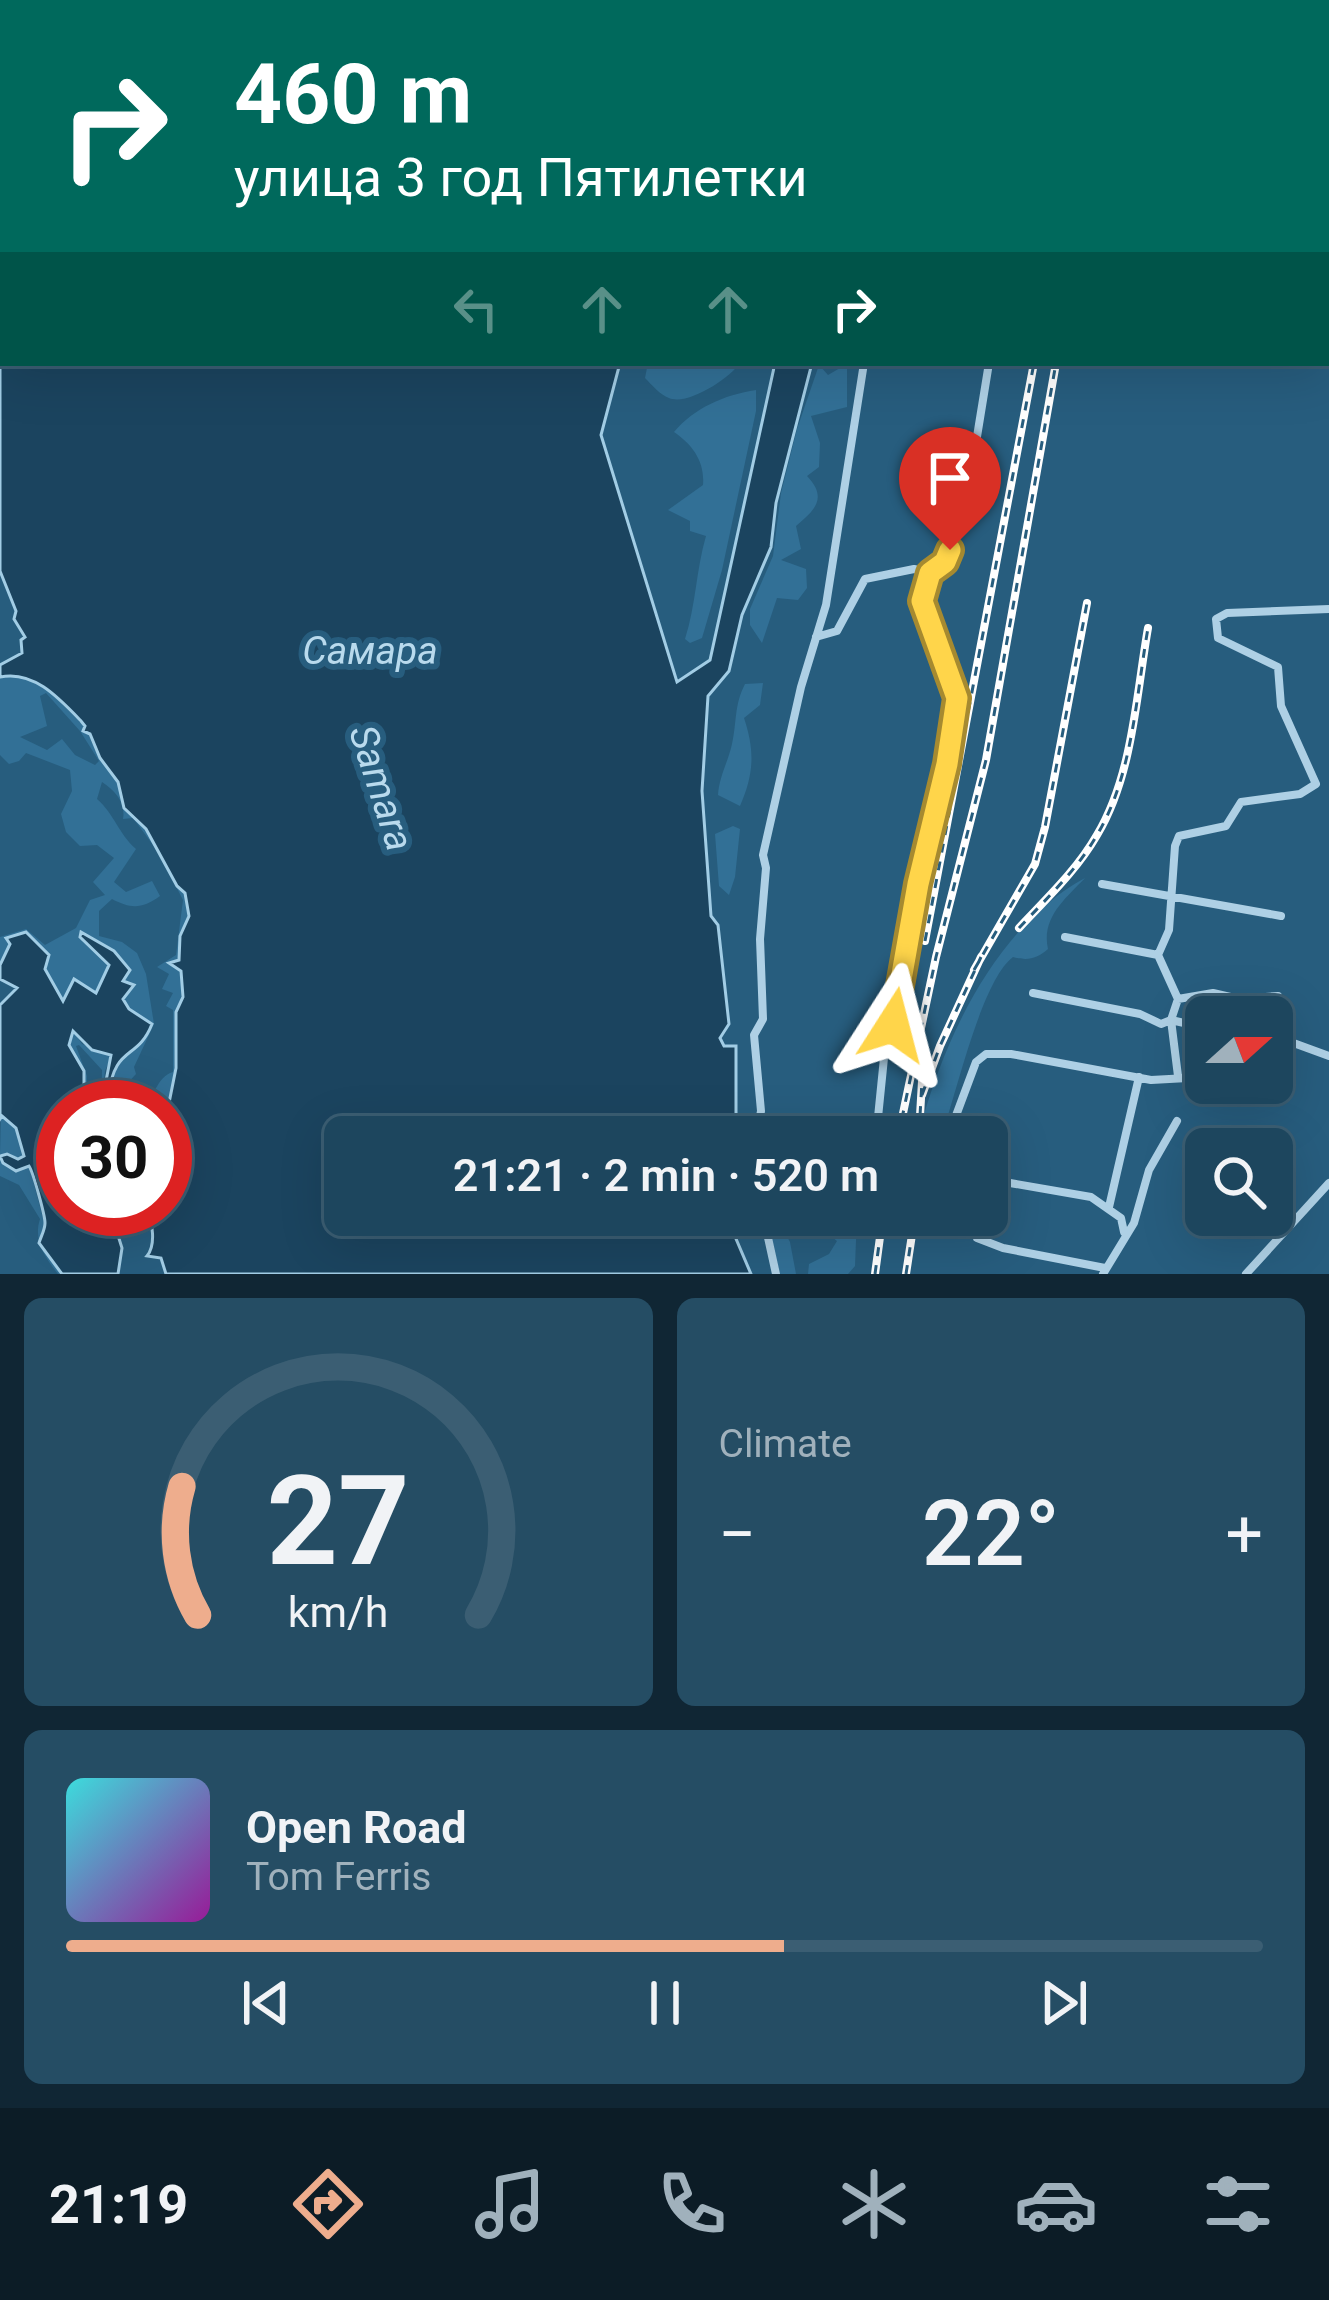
<!DOCTYPE html>
<meta charset="utf-8">
<style>
:root{--surface:#1d465e;--page:#254d64;--text:#f1f3f6;--muted:#a0b1bc;--line:#3b5e73;--accent:#eead8d}
body{margin:0;font-family:Roboto,sans-serif;background:var(--page);color:var(--text);height:100vh;display:flex;flex-direction:column;font-size:45px;white-space:nowrap}
*{box-sizing:border-box;margin:0}
p{font-size:39px;color:var(--muted)}
.icon{flex:none;width:66px;height:66px;fill:none;stroke:currentColor;stroke-width:2;stroke-linecap:round;stroke-linejoin:round}
.map{position:relative;height:1274px;overflow:hidden}
.panel{display:flex;flex-direction:column;gap:24px;padding:24px;background:#102634;flex:1}
.panel>*{flex:none}
.guide{position:absolute;left:0px;top:0px;width:1329px;height:366px;box-shadow:0 12px 48px #0002,0 0 0 3px var(--line);background:#00695c;color:#fff;overflow:hidden}
.needle{width:78px;rotate:69deg}
.controls{position:absolute;left:1185px;top:996px;display:grid;gap:24px}
.controls a{display:grid;place-items:center;width:108px;height:108px;border-radius:18px;background:var(--surface);box-shadow:0 12px 48px #0002,0 0 0 3px var(--line);font-size:60px}
.speed{position:absolute;left:36px;top:1080px;display:flex;gap:24px;font-size:60px;font-weight:700;text-align:center}
.speed>*{display:grid;place-content:center;width:156px;height:156px;border-radius:50%;background:var(--surface);box-shadow:0 12px 48px #0002,0 0 0 3px var(--line);line-height:1}
.speed .limit{border:18px solid #d22;background:#fff;color:#111}
.pin{position:absolute;display:grid;place-items:center;width:102px;height:102px;color:#fff;margin:-123px -51px;border-radius:50% 50% 50% 0;rotate:-45deg;box-shadow:0 0 12px #0007}
.pin .icon{rotate:45deg}
.me{position:absolute;width:132px;margin:-66px;rotate:9deg;stroke-linejoin:round;filter:drop-shadow(0 0 9px #0008)}
.turn{display:flex;align-items:center;gap:42px;height:252px;padding:0 36px;font-size:54px}
.turn .icon{width:156px;height:156px;stroke-width:2.5}
.turn b{display:block;font-size:84px;line-height:102px}
.lanes{display:flex;align-items:center;height:114px;padding:0 36px;background:#0003;justify-content:center;gap:60px;direction:ltr}
.lanes .off{opacity:.35}
.big{font-size:90px;font-weight:600;line-height:1.1}
.panel .tile{flex:1;display:flex;flex-direction:column;justify-content:center;gap:18px;min-width:0;padding:0 42px;border-radius:18px;background:var(--page)}
.panel .dial{align-items:center;gap:0}
.dial svg{height:312px;overflow:visible;fill:none;stroke:var(--line);stroke-width:7;stroke-linecap:round;text-anchor:middle}
.dial text{fill:var(--text);stroke:none}
.song{display:flex;align-items:center;gap:36px}
.cover{width:144px;height:144px;border-radius:18px;background:linear-gradient(135deg,hsl(180 70% 55%),hsl(300 70% 35%))}
.played{height:12px;border-radius:6px;background:linear-gradient(90deg,var(--accent) 60%,var(--line) 60%)}
.keys{display:flex;justify-content:space-around;direction:ltr}
.heat{display:flex;justify-content:space-between;align-items:center;font-size:66px;direction:ltr}
.panel .tiles{flex:1;display:grid;gap:24px;grid-template-columns:1fr 1fr}
.tile:last-child{grid-column:span 2}
.trip{position:absolute;left:324px;top:1116px;width:684px;height:120px;border-radius:18px;background:var(--surface);box-shadow:0 12px 48px #0002,0 0 0 3px var(--line);font-weight:600;line-height:120px;text-align:center}
.menu{display:flex;height:192px;justify-content:space-around;align-items:center;background:#0c1c26;color:var(--muted)}
.menu .icon{width:84px;height:84px}
.menu .current{color:var(--accent)}
.menu b{font-size:54px;color:var(--text)}
.map>svg:first-child{display:block}
.green{fill:#327096;fill-rule:evenodd}
.water{fill:#1b445f;stroke:#a2cde5;stroke-width:3}
.lines{fill:none;stroke-linecap:round;stroke-linejoin:round}
.minor{stroke:#aed0e5;stroke-width:8}
.rail-casing{stroke:#fff;stroke-width:8}
.rail{stroke:#275d7e;stroke-width:3;stroke-dasharray:9;stroke-linecap:butt}
.route-casing{stroke:#a68a30;stroke-width:30}
.route{stroke:#ffd54a;stroke-width:21}
.labels{text-anchor:middle;dominant-baseline:central;stroke-width:12;stroke-linejoin:round;paint-order:stroke}
.water-label{font-size:39px;font-style:italic;fill:#b9daed;stroke:#275d7e}
</style>
<div class="map">
<svg width="1329" height="1274" viewBox="0 0 1329 1274">
<rect width="100%" height="100%" fill="#275d7e"/>
<path class="green" d="M648 363H740C730 378 688 406 669 398 660 395 652 385 645 378Z
M847 364V407L811 416 820 443 819 467 807 476C828 498 815 510 796 526L801 549 781 560 806 569 807 588 798 600 777 598 762 643 750 625V609L773 556 781 493 797 429 819 365 828 375Z
M756 390V411L722 570 702 638 690 643 685 639C696 605 696 570 706 536L690 531V521L668 510 703 485C705 462 693 445 674 432 694 408 724 395 756 390Z
M19 674 45 687 85 727 99 758 118 782 124 808 146 829 177 886 185 893 189 916 180 938 179 961 172 963 182 971C185 992 177 1007 176 1027 173 1059 177 1092 165 1123V1107L142 1105C156 1097 156 1077 173 1072V1010L166 1006 173 993 162 989 169 974 157 967 176 955 183 900 159 853 133 818 123 819C126 802 115 791 102 782L97 799C115 815 118 833 136 849L114 882 126 892 152 881 160 896C142 909 131 909 112 899L99 911V936L122 942 137 953 146 974 154 1024 134 1067 136 1074 124 1087 127 1107 110 1104C104 1066 131 1051 151 1024L129 1009 123 999 133 985 123 981 130 969 114 951 81 933 80 937 109 964 104 984 96 993 85 986 70 985 62 1003 45 969 48 955 45 949 10 943 0 965V937L26 929 45 945 76 928 90 900 105 895 93 882 114 858 97 845 80 846 66 832 61 814 72 791 70 770 26 753 19 761 9 764 0 755V677ZM46 693 80 731 99 761 95 765 75 755 62 739 47 750 20 737 47 726 40 696Z
M763 683 760 705 744 718C755 751 754 774 740 806L718 795C719 777 728 762 732 744 737 722 734 705 745 684Z
M733 826 740 829 735 877 729 895 719 886 715 834Z
M1085 878C1065 899 1041 918 1048 949 1036 959 1028 961 1013 957 982 980 957 1091 943 1131L932 1135 921 1125C946 1034 998 925 1085 878Z
M72 1029 82 1044 112 1055 105 1071 101 1107 102 1070 79 1045 76 1046 87 1076V1098L91 1101 88 1107H71L84 1097V1071L69 1045Z
M1 1115 16 1128 24 1156 18 1159 0 1154Z
M0 1156 3 1163 29 1166 45 1225V1251L62 1274H58C45 1257 33 1241 40 1219L19 1185 0 1176Z
M766 1215H775L790 1242 796 1274H780Z
M825 1215H857L855 1266 848 1274H808L809 1264 829 1254 837 1241 823 1230H796Z"/>
<path class="water" d="M0 0H631V3H3V363H620L601 435 677 682 710 660 775 363H812L776 503 771 547 742 615 729 671 708 696 702 791 711 916 718 925 729 1024 720 1038 724 1046H736V1137H345V1215H738L734 1234 751 1274H166L161 1258 147 1256C156 1245 153 1222 146 1209H165V1123L176 1068V1012L183 997 181 971 169 963 179 960 180 936 189 916 185 893 177 886 146 829 124 808 118 782 100 758 90 734 83 731 85 726 81 721C58 697 33 670 0 677V665L22 653 21 640 25 637 14 619 16 611 0 571Z
M26 932 49 955 45 969 63 1001 74 979 96 993 109 965 80 937 81 932 114 951 130 970 123 981 134 985 123 999 129 1009 152 1024C137 1062 115 1043 108 1097L117 1107H101L111 1055 92 1050 73 1031 69 1045 84 1071V1098L71 1107H63V1209H101L98 1216 109 1220 107 1209 120 1214 115 1226 122 1248 118 1274H62L39 1243C41 1236 45 1230 45 1223 45 1215 33 1172 29 1166L16 1171 3 1163 0 1156 7 1154 18 1159 24 1156 16 1128 2 1116 0 1119V1005L17 988 0 979V965L10 944 6 938Z"/>
<g class="lines">
<path class="minor" d="M1163 0 1164 3
M925 3 926 0
M997 3 998 0
M1040 3 1041 0
M1298 3 1305 0
M1326 40H1329
M1326 211 1329 209
M1326 296H1329
M816 637 837 631 865 579 914 569 930 573
M1102 884 1281 916
M1065 937 1158 955
M1033 993 1140 1014 1161 1024 1171 1020 1206 1028
M1178 999 1213 993 1239 999 1278 996
M1272 1045 1288 1041 1329 1056
M1178 1076 1171 1020 1178 999 1158 955 1169 930 1175 846 1179 836 1226 826 1241 802 1300 794 1316 784 1281 706 1278 667 1218 638 1216 619 1227 613 1329 609
M1215 1083 1218 1085
M756 1137 761 1111 754 1035 763 1019 760 939 766 868 763 855 801 687 826 605 864 363
M876 1137 884 1058 893 1025 918 884 947 765 957 698 925 616 923 588 930 573 945 562 967 498 989 363
M948 1137 976 1062 986 1054H1011L1151 1080 1206 1077
M987 1179 1091 1197 1121 1218 1124 1232
M1109 1207 1139 1077
M763 1215 776 1274
M780 1215 788 1225 814 1215
M977 1238 1003 1248 1105 1268
M1103 1274 1134 1223 1149 1170 1177 1121
M1246 1274 1329 1183"/>
<defs>
<path id="rail" d="M1103 3V0
M1127 3V0
M1019 928C1047 898 1077 870 1097 835 1133 775 1136 696 1148 628
M925 941 1034 363
M974 970 1035 864 1045 827 1087 603
M922 1095 940 1046 981 957
M919 1133 922 1081
M898 1137 936 957 986 760 1056 363
M875 1274 883 1215
M906 1274 915 1215"/>
</defs>
<use href="#rail" class="rail-casing"/>
<use href="#rail" class="rail"/>
</g>
<g class="lines">
<defs>
<path id="route" d="M893 1025 918 884 947 764 957 698 922 601 930 573 945 562 950 550"/>
</defs>
<use href="#route" class="route-casing"/>
<use href="#route" class="route"/>
</g>
<g class="labels">
<g class="water-label">
<text x="370" y="651">Самара</text>
<text transform="translate(381 788) rotate(72)">Samara</text>
</g>
</g>
</svg>
<div class="controls">
<a><svg class="needle" viewBox="-14 -14 28 28"><path d="M0-13l5 13h-10z" fill="#e53935"/><path d="M0 13l5-13h-10z" fill="#a0b1bc"/></svg></a>
<a><svg class="icon" aria-label="search" viewBox="0 0 24 24"><circle cx="10" cy="10" r="6"/><path d="M15 15l6 6"/></svg></a>
</div>
<div class="speed"><div class="limit">30</div></div>
<div class="pin" style="left:950px;top:550px;background:#d93025"><svg class="icon" aria-label="arrive" viewBox="0 0 24 24"><path d="M6 21V4h12l-3 4 3 4H6"/></svg></div>
<svg class="me" style="left:893px;top:1025px" viewBox="-20 -20 40 40"><path d="M0-17L14 15 0 8-14 15z" fill="#ffd54a" stroke="#fff" stroke-width="4"/></svg>
<div class="trip">21:21 · 2 min · 520 m</div>
<div class="guide">
<div class="turn"><svg class="icon" aria-label="right" viewBox="0 0 24 24"><path d="M7 20v-9h11M14 6l5 5-5 5"/></svg><div><b>460 m</b>улица 3 год Пятилетки</div></div>
<div class="lanes"><svg class="icon off" aria-label="left" viewBox="0 0 24 24"><path d="M17 20v-9H6M10 6l-5 5 5 5"/></svg><svg class="icon off" aria-label="ahead" viewBox="0 0 24 24"><path d="M12 20V5M6 11l6-6 6 6"/></svg><svg class="icon off" aria-label="ahead" viewBox="0 0 24 24"><path d="M12 20V5M6 11l6-6 6 6"/></svg><svg class="icon" aria-label="right" viewBox="0 0 24 24"><path d="M7 20v-9h11M14 6l5 5-5 5"/></svg></div>
</div>
</div>
<section class="panel">
<div class="tiles">
<div class="tile dial"><svg viewBox="0 0 100 80">
<path d="M14 69A42 42 0 1 1 86 69"/>
<path d="M14 69A42 42 0 0 1 10 36" stroke="#eead8d"/>
<text x="50" y="56" font-size="32" font-weight="700">27</text>
<text x="50" y="72" font-size="11">km/h</text>
</svg></div>
<div class="tile"><p>Climate</p>
<div class="heat"><a>−</a><b class="big">22°</b><a>+</a></div>
</div>
<div class="tile">
<div class="song"><i class="cover"></i><div><b>Open Road</b><p>Tom Ferris</p></div></div>
<div class="played"></div>
<div class="keys"><svg class="icon" aria-label="previous" viewBox="0 0 24 24"><path d="M18 5L8 12l10 7zM5 5v14"/></svg><svg class="icon" aria-label="pause" viewBox="0 0 24 24"><path d="M8 5v14M16 5v14"/></svg><svg class="icon" aria-label="next" viewBox="0 0 24 24"><path d="M6 5l10 7-10 7zM19 5v14"/></svg></div>
</div>
</div>
</section>
<nav class="menu">
<b>21:19</b>
<svg class="icon current" aria-label="directions" viewBox="0 0 24 24"><path d="M12 3l9 9-9 9-9-9zM9 14v-3h6M13 9l2 2-2 2"/></svg>
<svg class="icon" aria-label="music" viewBox="0 0 24 24"><path d="M9 18V5l10-2v13"/><circle cx="6" cy="18" r="3"/><circle cx="16" cy="16" r="3"/></svg>
<svg class="icon" aria-label="phone" viewBox="0 0 24 24"><path d="M5 4h4l2 5-3 2q2 4 5 5l2-3 5 2v4C11 20 4 13 5 4z"/></svg>
<svg class="icon" aria-label="climate" viewBox="0 0 24 24"><path d="M12 3v18M4 7l16 10M4 17L20 7"/></svg>
<svg class="icon" aria-label="car" viewBox="0 0 24 24"><path d="M5 17H2v-5l4-1 3-4h7l3 4 3 1v5h-3M9 17h6M6 11h13"/><circle cx="7" cy="17" r="2"/><circle cx="17" cy="17" r="2"/></svg>
<svg class="icon" aria-label="filters" viewBox="0 0 24 24"><path d="M4 7h16M4 17h16"/><circle cx="9" cy="7" r="2"/><circle cx="15" cy="17" r="2"/></svg>
</nav>
